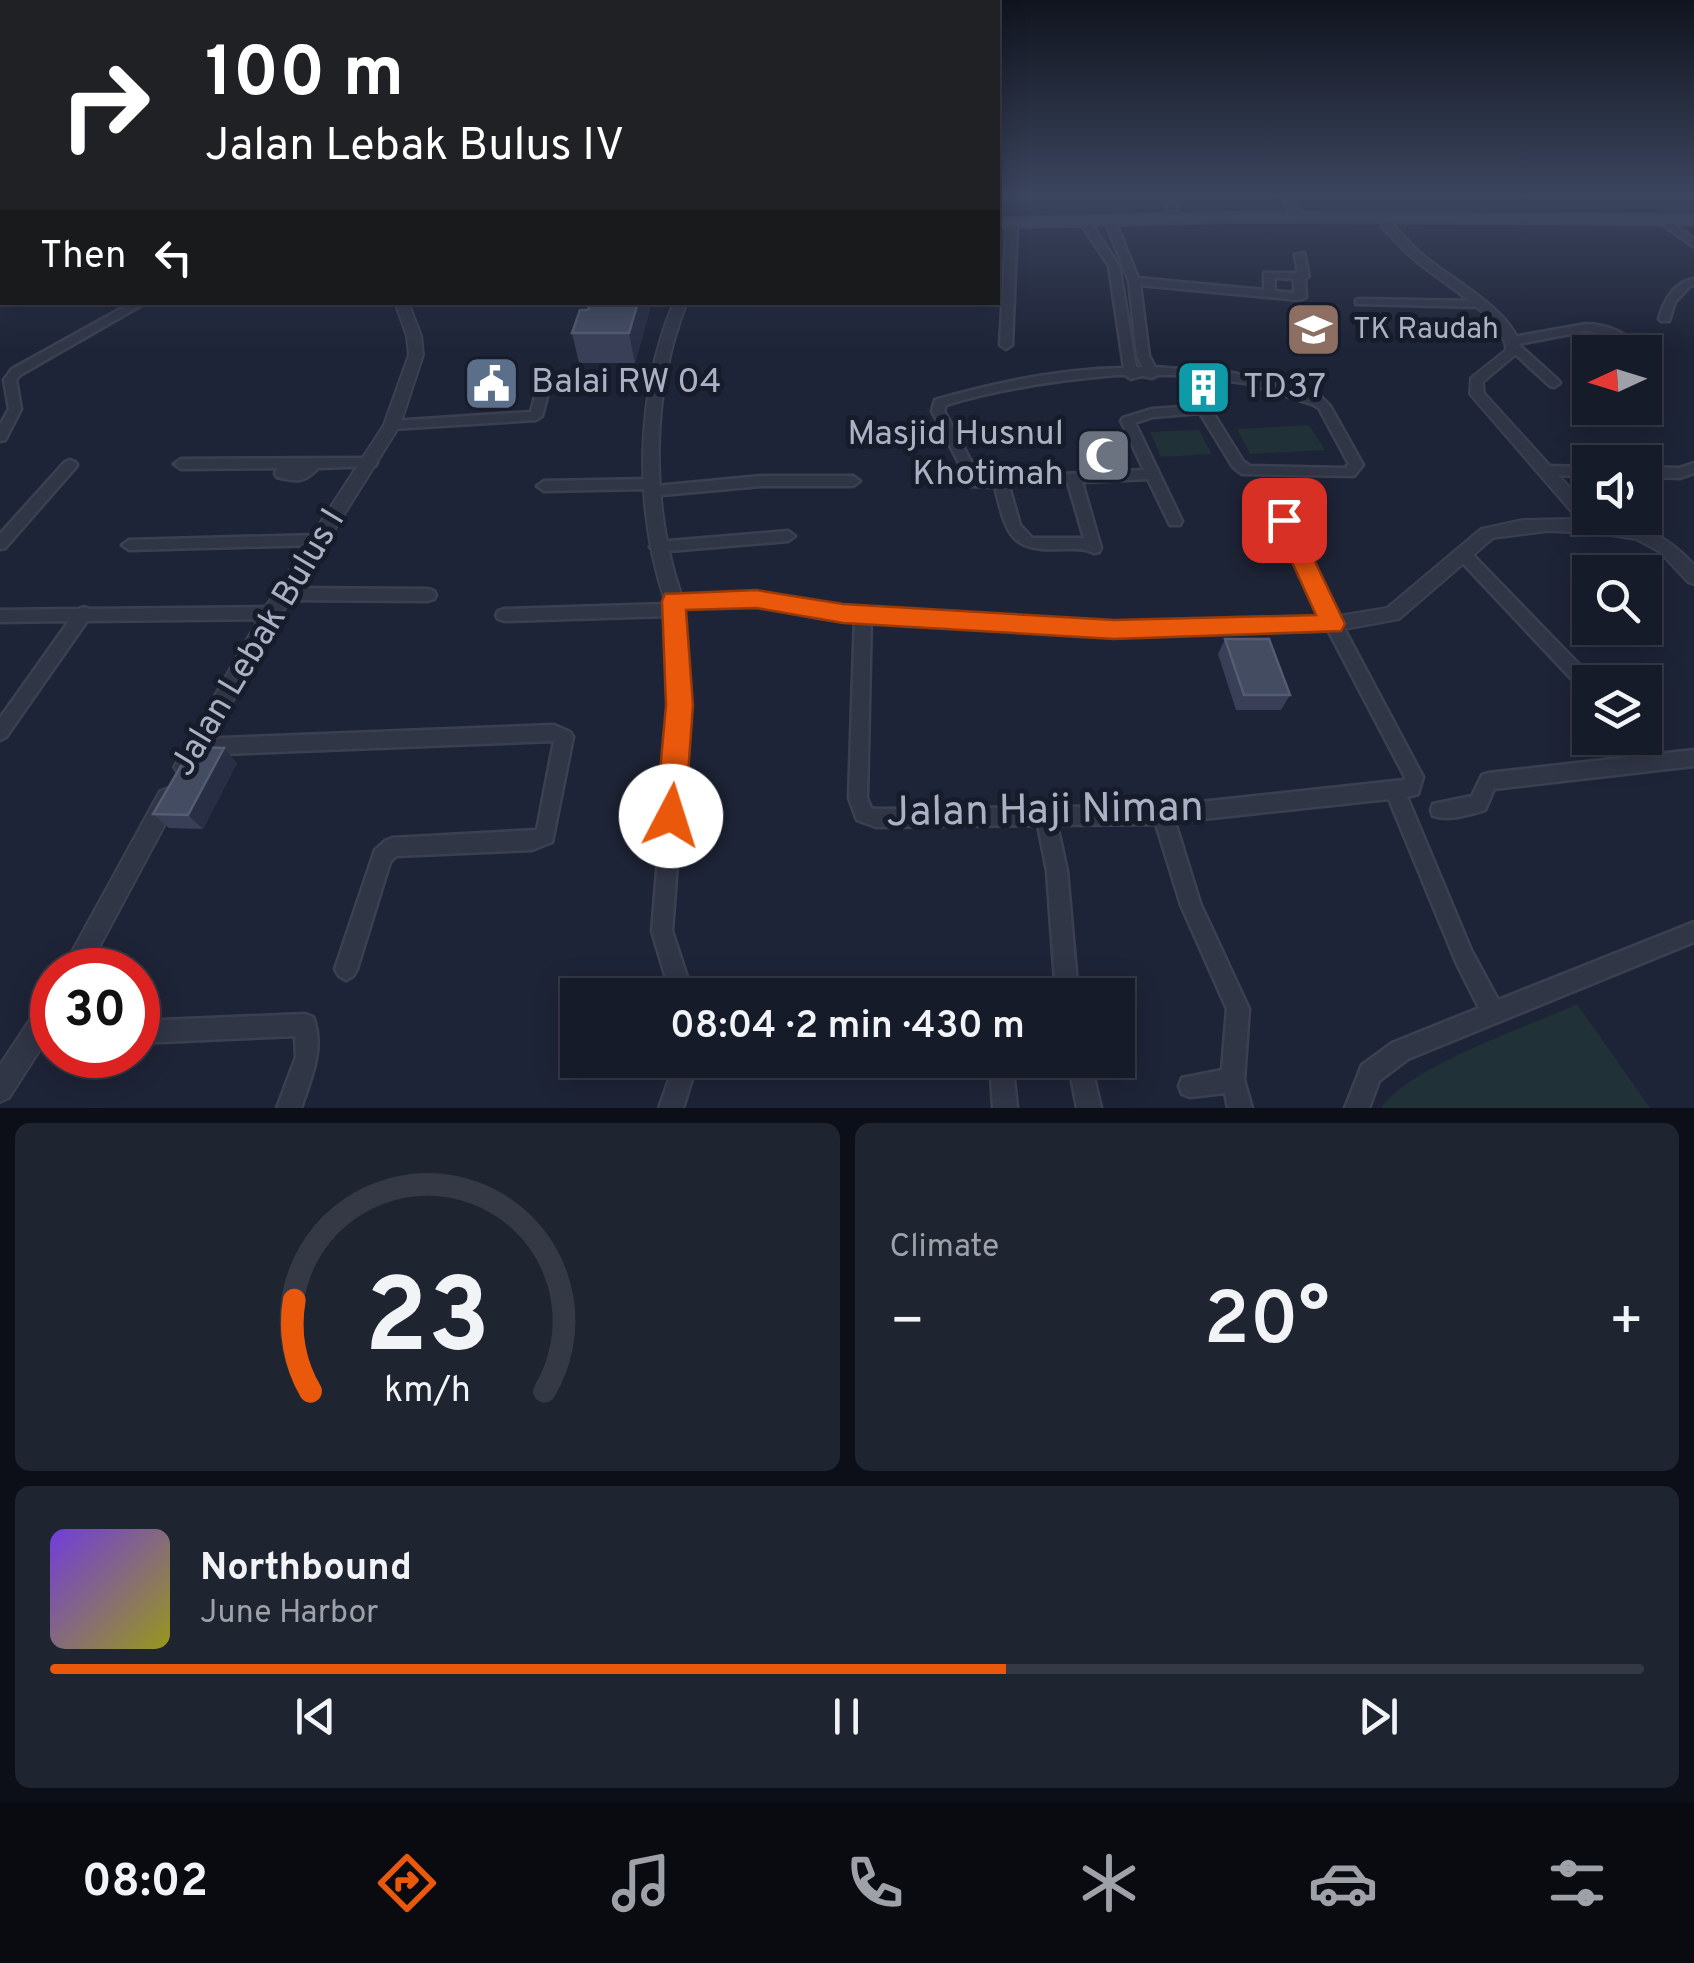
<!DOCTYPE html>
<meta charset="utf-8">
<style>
:root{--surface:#161b29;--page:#1f2431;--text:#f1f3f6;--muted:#9ea1a8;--line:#353946;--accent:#ea580c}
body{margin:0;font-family:Overpass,sans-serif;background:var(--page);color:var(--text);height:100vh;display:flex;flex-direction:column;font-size:38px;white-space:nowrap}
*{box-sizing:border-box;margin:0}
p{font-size:32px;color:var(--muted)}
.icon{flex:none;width:55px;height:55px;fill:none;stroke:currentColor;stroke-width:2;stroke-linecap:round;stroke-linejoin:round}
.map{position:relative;height:1108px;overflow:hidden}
.drawer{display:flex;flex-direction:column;gap:15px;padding:15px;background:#0c0f17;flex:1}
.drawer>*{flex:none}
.banner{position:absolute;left:0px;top:0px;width:1000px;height:305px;box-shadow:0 5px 25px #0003,0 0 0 2px var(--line);background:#202124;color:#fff;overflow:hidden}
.needle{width:65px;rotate:266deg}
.tools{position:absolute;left:1572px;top:335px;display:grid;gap:20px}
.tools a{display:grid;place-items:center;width:90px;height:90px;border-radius:0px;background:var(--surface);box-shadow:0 5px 25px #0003,0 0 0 2px var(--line);font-size:50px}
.speed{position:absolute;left:30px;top:948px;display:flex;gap:20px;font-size:50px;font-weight:700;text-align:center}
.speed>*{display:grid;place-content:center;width:130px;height:130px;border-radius:50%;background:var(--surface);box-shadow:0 5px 25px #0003,0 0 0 2px var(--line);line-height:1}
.speed .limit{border:15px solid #d22;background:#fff;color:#111}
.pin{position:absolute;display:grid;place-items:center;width:85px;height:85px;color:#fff;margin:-42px;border-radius:20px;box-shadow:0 5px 15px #0006}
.me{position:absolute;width:110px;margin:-55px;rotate:5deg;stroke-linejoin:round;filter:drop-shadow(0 0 8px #0008)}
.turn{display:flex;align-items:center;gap:35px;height:210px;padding:0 40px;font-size:45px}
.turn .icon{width:130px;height:130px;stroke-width:2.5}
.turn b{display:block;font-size:70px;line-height:85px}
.then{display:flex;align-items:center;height:95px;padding:0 40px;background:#0003;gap:20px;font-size:38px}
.big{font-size:75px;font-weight:600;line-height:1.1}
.drawer .card{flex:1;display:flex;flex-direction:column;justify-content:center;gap:15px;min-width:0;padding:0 35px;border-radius:15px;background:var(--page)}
.drawer .dial{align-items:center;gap:0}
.dial svg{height:260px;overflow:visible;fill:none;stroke:var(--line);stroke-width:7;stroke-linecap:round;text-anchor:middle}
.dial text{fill:var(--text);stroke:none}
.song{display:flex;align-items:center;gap:30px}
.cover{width:120px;height:120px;border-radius:15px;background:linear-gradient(135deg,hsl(260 70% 55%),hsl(60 70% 35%))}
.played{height:10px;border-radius:5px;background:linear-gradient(90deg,var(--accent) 60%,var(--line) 60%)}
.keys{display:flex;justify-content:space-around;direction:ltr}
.heat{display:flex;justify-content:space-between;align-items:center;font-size:55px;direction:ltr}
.drawer .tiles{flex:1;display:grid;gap:15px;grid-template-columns:1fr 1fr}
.card:last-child{grid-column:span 2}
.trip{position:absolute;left:560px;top:978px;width:575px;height:100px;border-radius:0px;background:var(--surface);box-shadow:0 5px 25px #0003,0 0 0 2px var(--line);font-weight:600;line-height:100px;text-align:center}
.tabs{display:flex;height:160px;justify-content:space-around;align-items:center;background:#090b10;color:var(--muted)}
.tabs .icon{width:70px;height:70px}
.tabs .current{color:var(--accent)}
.tabs b{font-size:45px;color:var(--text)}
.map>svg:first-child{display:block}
.green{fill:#203138}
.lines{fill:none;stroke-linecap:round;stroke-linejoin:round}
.minor-casing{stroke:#3b4051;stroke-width:5}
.tertiary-casing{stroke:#3b4051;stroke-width:4}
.secondary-casing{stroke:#3b4051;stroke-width:5}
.minor{fill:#313647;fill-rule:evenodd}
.tertiary{fill:#313647;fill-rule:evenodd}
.secondary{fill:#3f445b;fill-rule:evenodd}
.wall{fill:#383f56}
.shaded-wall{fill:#282f45}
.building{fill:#444c62;stroke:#545b72;stroke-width:2.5}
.route{fill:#ea580c;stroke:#983908;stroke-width:2.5}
.labels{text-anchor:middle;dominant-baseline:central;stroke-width:10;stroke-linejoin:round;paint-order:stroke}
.far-poi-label{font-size:30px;fill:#abb0c5;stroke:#171c2b;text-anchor:start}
.poi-label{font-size:35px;fill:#abb0c5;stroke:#171c2b;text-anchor:start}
.street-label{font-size:35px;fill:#abb0c5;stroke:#171c2b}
.near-street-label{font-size:42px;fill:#abb0c5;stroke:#171c2b}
</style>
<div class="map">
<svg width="1694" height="1108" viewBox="0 0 1694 1108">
<rect width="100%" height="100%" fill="#1e2437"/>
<path class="green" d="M1309 425 1325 450 1250 454 1237 429Z
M1199 430 1212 454 1161 457 1150 432Z
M1577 1004 1650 1108H1381C1407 1067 1530 1026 1577 1004Z"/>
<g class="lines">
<defs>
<path id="minor" d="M1159 194H1169L1183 221 1182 223H1174Z
M1085 219 1089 220 1119 266 1136 367H1143L1137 356 1129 281 1105 221 1106 219 1115 221 1138 278 1264 290V273H1298L1295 255 1304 253 1309 276 1305 279 1306 297 1300 300 1140 285 1149 356 1155 367 1233 373 1322 398 1330 406 1363 465 1354 476 1242 474 1233 467 1200 413 1153 417 1135 423 1182 521 1180 525H1170L1148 479 1082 482 1101 548 1099 552 1094 553C1084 548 1075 549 1063 549 1009 552 1007 534 995 487L971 486 932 411 935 400C997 382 1060 369 1124 368L1109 266 1080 222ZM1274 278 1294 279V293L1275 291ZM1116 375H1125L1131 379C1143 376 1139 375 1152 378L1158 375H1177L1196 406 1152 409 1123 418 1121 421 1144 470 980 478 944 411 946 405C1002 388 1058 380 1116 375ZM1190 376 1245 383 1312 404 1319 408 1349 464 1345 468 1250 466 1243 461ZM1068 483 1084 538H1032L1020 525 1009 486Z
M1012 220 1017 223 1012 345 1006 349 1000 345 1007 223Z
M1670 222 1694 239V247L1666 227 1665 225Z
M1694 279V285L1690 286 1675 302 1669 321H1661L1659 319C1664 301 1674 282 1694 279Z
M1360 299 1480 301 1486 304 1480 307 1356 304V300Z
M133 302H147L20 375 16 380 21 409 5 440 0 441V425L9 409 4 380 12 369Z
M1586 324C1605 325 1619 329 1633 342L1627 346 1610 335 1586 331 1518 344 1558 380 1560 383 1554 387 1550 386 1511 350 1509 347 1512 344 1507 341 1513 337Z
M542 389 548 393 542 416 536 420 392 429 385 425 392 421 531 412 536 393Z
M370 458 375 460 377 463 375 466 318 468C304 483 297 482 277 477L275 474 277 468 181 469 174 464 181 459Z
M70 460 75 462 77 465 75 468 5 548 0 549V534L65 462Z
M1694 463V473L1680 478 1645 477V467L1679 468Z
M1547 466 1590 467V477L1542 474 1540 471Z
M761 476H853L860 481 853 486H761L651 496 646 494 645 489 544 491 537 486 544 481 650 479 655 481 656 486Z
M1284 515 1291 520 1341 623 1423 777 1418 794 1407 797 1471 950 1498 1000 1694 922V942L1408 1059 1379 1081 1369 1108H1345L1362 1065 1392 1043 1479 1008 1457 964 1389 799 1175 822 1200 903 1249 1009 1244 1080 1252 1108H1228L1225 1093 1190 1097 1182 1094 1179 1086 1182 1078 1222 1070 1227 1009 1181 905 1156 824 1057 825 1067 871 1078 995H1056L1047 871 1038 825 876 827 857 820 849 798 855 615 857 611H869L871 615 867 798 871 808 876 809 1163 806 1404 780 1405 777 1325 624 1277 520Z
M788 531 795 536 788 541 657 552 650 547 657 542Z
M317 535 324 540 317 545 129 550 122 545 129 540Z
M1464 550 1469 551 1594 680 1595 682H1590V691L1582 690 1459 559 1456 555 1459 551Z
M283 588 428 589 434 591 436 595 434 599 428 601 283 600 277 598 275 594 277 590Z
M674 595 680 597 682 601 689 705 672 931 693 995H671L652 931 671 705 667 616 504 621 498 619 496 615 498 611 504 609 666 604 668 597Z
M84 607 90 609 272 607 278 609 280 613 278 617 272 619 87 621 6 737 0 740V718L69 621 0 622V610L78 609Z
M554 725 570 732 573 737 552 842 532 850 396 856 390 862 357 969 353 976 346 980 339 976 335 969 375 850 385 841 392 838 537 830 554 741 196 755 190 752 187 747 190 742 196 739Z
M1694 750V766L1494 789 1485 810C1471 815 1447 821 1433 816L1431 810 1433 804 1472 796 1482 775 1488 773Z
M305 1014 313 1017C325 1048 311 1078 301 1108H277L296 1057 295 1036 138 1043V1021Z
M676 1060H698L683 1108H659Z
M990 1060H1012L1017 1108H993Z
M1068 1060H1090L1101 1108H1077Z"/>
<path id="tertiary" d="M1279 194H1291L1305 218 1303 220H1295Z
M1382 221H1390C1401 233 1411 245 1423 255 1449 278 1520 314 1520 351L1483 382 1484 393 1590 510V518C1635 527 1661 528 1694 565V584L1688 582 1660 552 1636 539 1597 533 1547 531 1493 538 1399 619 1333 631 1114 637 823 619 756 606 674 608 668 606 665 601C634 507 635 395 674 302H687C651 392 650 503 681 594L756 592 823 605 1114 623 1333 617 1387 608 1481 529 1523 520 1578 519 1470 394 1471 378 1506 350C1506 319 1439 281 1416 261 1404 251 1393 238 1382 227Z
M395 302H408L421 336 423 355 400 425 279 618 192 774 185 776 178 774 174 767 178 760 265 608 384 425 409 355 407 336Z
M168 788 176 791 179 798 87 970H62L160 791Z
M52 996V1031L9 1098 0 1102V1065L43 1000Z"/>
<path id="secondary" d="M1251 213 1694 216V224L1251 221 998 227V219Z
M0 219H2V227H0Z"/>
</defs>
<use href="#minor" class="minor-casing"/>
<use href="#tertiary" class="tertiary-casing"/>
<use href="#secondary" class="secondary-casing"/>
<use href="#minor" class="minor"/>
<use href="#tertiary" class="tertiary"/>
<use href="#secondary" class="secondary"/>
</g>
<path class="wall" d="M650 309 635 363H579L572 333Z
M1302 316 1330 334 1328 340 1303 337 1300 322Z
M503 377 500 388 480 389 478 384Z
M1086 435 1129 445 1123 467 1079 459Z
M1225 639 1290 695 1281 710H1236L1218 654Z
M237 763 203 829 169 828 153 814Z"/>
<path class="shaded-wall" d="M2 261V286L0 289V263Z
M638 302H649L650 309 635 363 629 333Z
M224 748 237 763 203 829 188 815Z"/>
<path class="building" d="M0 241H2V261L0 263Z
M590 302H638L629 333H572L580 310H588Z
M1302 316 1326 319 1330 334 1306 332Z
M502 371 498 383 478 384 482 372Z
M1086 435 1129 445 1124 462 1080 453Z
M1225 639H1269L1290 695H1244Z
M192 747 224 748 188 815 153 814Z"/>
<linearGradient id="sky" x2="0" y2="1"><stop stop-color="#10141e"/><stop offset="0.56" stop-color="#3b455e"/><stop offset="1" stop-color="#3b455e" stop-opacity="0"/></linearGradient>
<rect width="1694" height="349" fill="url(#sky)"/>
<path class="route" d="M1284 512 1295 520 1345 624 1341 631 1114 639 843 623 756 608 686 610 693 705 685 816 681 825 671 829 661 825 656 816 666 705 662 601 665 594 756 590 843 604 1114 620 1316 615 1273 520Z"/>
<defs>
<symbol id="school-square" viewBox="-11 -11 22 22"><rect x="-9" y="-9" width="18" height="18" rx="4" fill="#8d6e63" stroke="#171c2b"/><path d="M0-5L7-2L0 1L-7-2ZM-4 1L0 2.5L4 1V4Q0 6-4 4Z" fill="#fff"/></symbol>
<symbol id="civic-square" viewBox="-11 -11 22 22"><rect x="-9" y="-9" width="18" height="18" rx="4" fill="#5c6f8a" stroke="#171c2b"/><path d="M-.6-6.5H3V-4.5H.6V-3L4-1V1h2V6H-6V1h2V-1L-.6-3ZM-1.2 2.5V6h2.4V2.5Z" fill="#fff"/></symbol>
<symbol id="building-square" viewBox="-11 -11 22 22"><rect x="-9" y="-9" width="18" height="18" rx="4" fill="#0f9aa8" stroke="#171c2b"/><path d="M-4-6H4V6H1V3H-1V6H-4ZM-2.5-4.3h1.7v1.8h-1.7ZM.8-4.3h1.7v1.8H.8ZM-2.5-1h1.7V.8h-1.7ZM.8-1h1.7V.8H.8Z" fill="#fff"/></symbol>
<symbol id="mosque-square" viewBox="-11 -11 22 22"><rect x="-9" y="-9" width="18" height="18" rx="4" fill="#6b7280" stroke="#171c2b"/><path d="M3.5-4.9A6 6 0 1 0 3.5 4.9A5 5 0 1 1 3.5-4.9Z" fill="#fff"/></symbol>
</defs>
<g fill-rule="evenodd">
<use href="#school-square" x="1282" y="298" width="63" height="63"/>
<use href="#civic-square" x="460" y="352" width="63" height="63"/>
<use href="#building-square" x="1172" y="356" width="63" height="63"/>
<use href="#mosque-square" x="1072" y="424" width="63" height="63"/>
</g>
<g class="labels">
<g class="far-poi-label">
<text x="1353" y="330">TK Raudah</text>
</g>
<g class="poi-label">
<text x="531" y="383">Balai RW 04</text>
<text x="1243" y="388">TD37</text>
<text x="1064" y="435" text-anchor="end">Masjid Husnul<tspan x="1064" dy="40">Khotimah</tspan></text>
</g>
<g class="street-label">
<text transform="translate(259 643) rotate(-59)">Jalan Lebak Bulus I</text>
</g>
<g class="near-street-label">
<text transform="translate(1045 812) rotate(-1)">Jalan Haji Niman</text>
</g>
</g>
</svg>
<div class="tools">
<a><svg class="needle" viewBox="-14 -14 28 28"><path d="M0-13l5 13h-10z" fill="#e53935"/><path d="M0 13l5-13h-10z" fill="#9ea1a8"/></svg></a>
<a><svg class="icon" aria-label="sound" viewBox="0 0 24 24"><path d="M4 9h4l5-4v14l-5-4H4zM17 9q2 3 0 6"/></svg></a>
<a><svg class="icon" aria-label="search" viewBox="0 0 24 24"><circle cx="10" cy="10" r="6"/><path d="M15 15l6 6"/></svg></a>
<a><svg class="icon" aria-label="layers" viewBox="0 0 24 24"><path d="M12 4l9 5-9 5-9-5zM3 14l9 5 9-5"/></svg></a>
</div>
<div class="speed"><div class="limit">30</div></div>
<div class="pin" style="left:1284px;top:520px;background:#d93025"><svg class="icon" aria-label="arrive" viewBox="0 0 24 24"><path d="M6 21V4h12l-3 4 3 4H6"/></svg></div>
<svg class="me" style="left:671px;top:816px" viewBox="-20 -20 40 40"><circle r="19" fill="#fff"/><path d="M0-13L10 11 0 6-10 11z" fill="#ea580c"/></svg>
<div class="trip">08:04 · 2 min · 430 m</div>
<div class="banner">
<div class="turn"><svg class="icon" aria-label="right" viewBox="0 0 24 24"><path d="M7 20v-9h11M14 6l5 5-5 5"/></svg><div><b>100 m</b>Jalan Lebak Bulus IV</div></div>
<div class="then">Then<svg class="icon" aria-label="left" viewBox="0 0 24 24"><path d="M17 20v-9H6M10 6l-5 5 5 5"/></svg></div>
</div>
</div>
<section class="drawer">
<div class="tiles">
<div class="card dial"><svg viewBox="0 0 100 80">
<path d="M14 69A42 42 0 1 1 86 69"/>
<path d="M14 69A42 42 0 0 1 9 41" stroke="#ea580c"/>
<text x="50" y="56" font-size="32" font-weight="700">23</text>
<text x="50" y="72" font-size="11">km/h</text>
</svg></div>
<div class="card"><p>Climate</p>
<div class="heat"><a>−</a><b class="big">20°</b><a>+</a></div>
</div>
<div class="card">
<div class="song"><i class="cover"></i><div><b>Northbound</b><p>June Harbor</p></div></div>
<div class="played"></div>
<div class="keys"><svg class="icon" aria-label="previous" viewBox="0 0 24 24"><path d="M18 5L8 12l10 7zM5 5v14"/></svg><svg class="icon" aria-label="pause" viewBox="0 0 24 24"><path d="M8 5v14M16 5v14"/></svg><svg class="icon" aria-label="next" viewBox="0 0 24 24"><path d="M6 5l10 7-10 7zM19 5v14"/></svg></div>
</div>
</div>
</section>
<nav class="tabs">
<b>08:02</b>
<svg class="icon current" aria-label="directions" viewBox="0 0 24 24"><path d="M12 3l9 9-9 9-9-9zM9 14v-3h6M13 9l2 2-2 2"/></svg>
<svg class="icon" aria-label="music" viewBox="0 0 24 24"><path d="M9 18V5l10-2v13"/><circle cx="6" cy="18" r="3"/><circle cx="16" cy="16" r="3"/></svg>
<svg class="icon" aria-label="phone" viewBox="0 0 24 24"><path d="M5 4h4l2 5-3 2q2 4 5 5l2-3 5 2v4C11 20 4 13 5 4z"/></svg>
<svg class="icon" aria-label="climate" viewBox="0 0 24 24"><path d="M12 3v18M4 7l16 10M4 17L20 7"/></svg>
<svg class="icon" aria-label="car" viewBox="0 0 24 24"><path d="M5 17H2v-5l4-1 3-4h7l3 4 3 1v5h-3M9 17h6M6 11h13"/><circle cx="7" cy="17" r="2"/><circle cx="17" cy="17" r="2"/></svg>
<svg class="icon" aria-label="filters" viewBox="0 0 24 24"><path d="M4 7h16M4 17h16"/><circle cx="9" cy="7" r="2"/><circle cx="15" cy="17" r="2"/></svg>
</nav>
